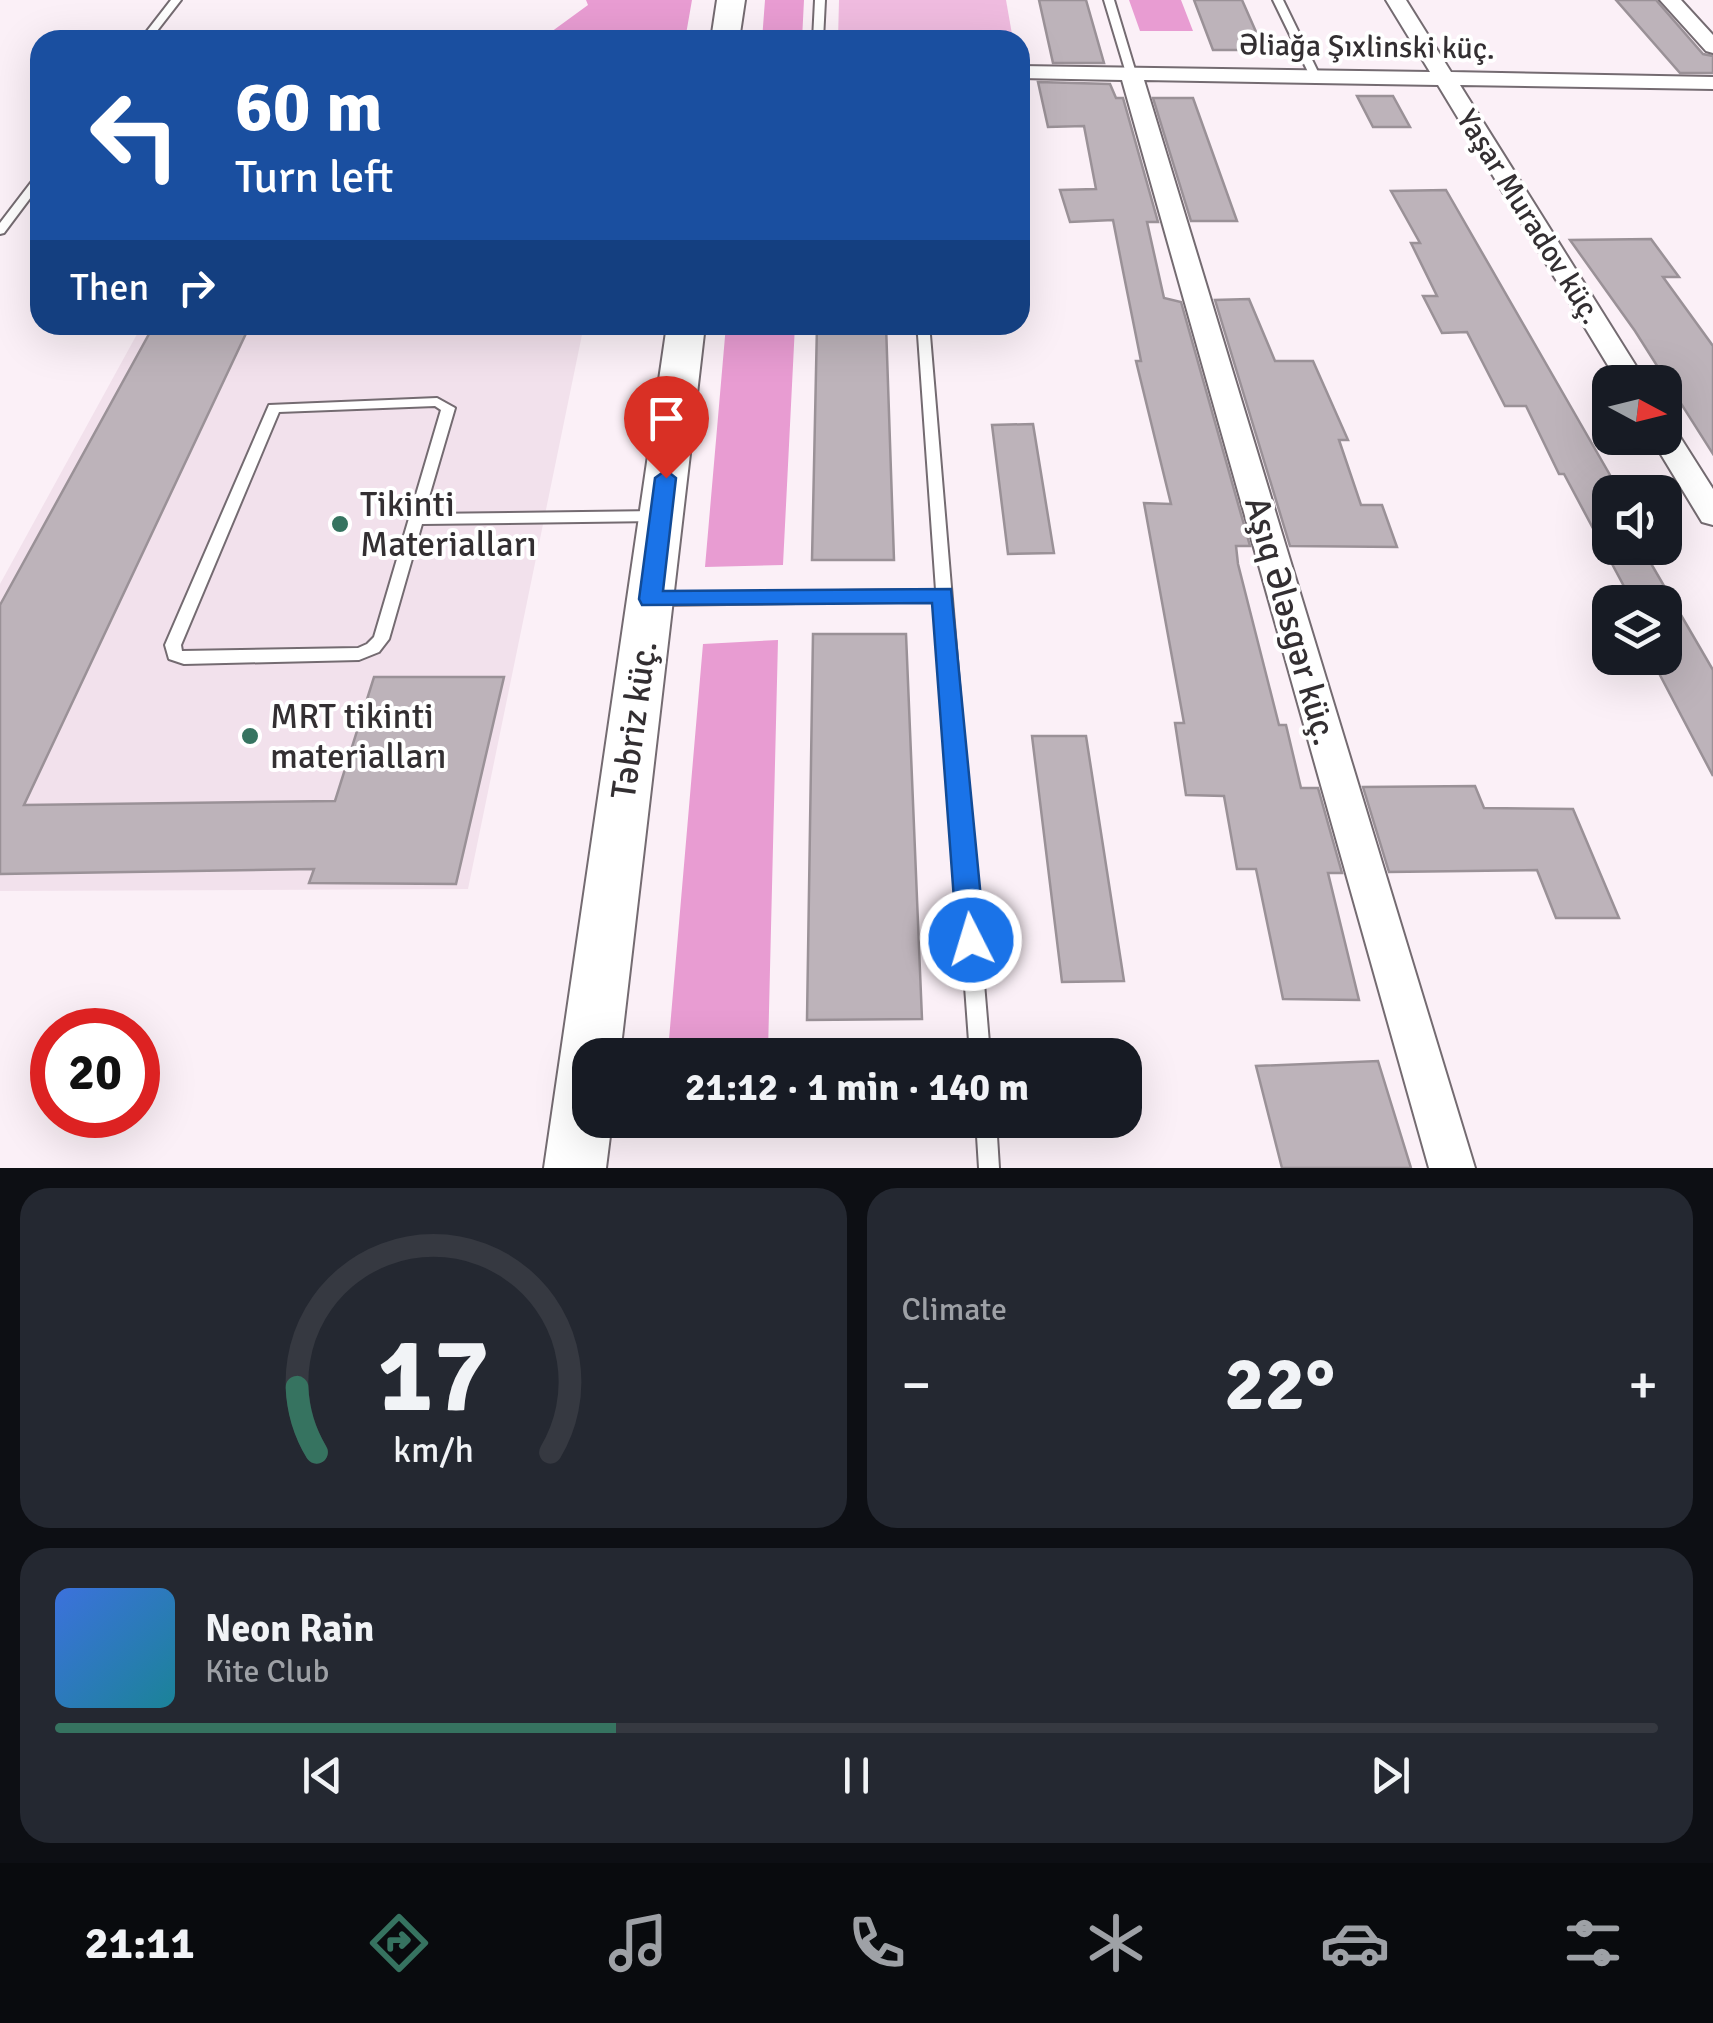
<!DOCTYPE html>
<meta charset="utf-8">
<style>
:root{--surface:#171b24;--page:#242831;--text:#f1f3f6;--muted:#9ea1a6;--line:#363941;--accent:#367360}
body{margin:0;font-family:Signika,sans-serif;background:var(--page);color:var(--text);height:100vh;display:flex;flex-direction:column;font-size:38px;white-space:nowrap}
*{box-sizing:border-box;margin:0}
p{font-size:32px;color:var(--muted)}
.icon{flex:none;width:55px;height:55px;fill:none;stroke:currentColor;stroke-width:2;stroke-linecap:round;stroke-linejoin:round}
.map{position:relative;height:1168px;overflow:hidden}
.details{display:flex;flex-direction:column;gap:20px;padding:20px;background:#0d0f14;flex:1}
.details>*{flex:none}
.banner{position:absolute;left:30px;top:30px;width:1000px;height:305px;border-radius:30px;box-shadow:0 10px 40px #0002;background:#1a4fa0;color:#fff;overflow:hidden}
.needle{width:65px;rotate:97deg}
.fabs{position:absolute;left:1592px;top:365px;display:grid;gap:20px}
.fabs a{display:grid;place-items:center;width:90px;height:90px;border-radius:20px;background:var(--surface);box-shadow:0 10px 40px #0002;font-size:50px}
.speed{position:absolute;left:30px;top:1008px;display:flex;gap:20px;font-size:50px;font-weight:700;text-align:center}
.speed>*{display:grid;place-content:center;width:130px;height:130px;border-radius:50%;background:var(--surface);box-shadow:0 10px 40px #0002;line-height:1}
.speed .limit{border:15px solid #d22;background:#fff;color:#111}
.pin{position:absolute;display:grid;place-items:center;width:85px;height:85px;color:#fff;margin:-102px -42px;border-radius:50% 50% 50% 0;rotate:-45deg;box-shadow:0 0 10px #0007}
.pin .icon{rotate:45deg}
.me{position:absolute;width:110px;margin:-55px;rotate:355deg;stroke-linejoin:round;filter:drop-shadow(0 0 8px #0008)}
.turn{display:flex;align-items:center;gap:35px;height:210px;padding:0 40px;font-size:45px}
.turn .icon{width:130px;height:130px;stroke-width:2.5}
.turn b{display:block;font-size:70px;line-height:85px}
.then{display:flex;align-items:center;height:95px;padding:0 40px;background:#0003;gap:20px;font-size:38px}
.big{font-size:75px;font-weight:800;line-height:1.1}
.details .card{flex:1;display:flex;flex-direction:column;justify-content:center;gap:15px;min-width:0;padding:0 35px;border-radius:30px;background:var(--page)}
.details .dial{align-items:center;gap:0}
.dial svg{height:260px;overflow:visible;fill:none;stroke:var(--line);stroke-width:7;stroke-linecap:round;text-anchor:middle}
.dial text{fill:var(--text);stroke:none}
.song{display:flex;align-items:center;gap:30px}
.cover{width:120px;height:120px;border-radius:15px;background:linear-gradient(135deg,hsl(220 70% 55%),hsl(190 70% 35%))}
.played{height:10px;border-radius:5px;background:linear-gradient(90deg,var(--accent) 35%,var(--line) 35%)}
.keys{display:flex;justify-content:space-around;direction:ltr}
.heat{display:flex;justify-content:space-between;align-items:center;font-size:55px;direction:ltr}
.details .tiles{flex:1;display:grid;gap:20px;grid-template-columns:1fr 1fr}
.card:last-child{grid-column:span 2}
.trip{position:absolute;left:572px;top:1038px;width:570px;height:100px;border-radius:30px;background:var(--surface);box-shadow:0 10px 40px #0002;font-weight:800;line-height:100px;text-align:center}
.menu{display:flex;height:160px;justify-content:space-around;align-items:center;background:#090b0e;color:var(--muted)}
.menu .icon{width:70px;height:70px}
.menu .on{color:var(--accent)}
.menu b{font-size:45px;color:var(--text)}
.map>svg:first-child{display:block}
.built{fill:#f2e1ec}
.green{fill:#efbbdf}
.forest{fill:#e89cd2}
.building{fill:#bdb3ba;stroke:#9a9197;stroke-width:2.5}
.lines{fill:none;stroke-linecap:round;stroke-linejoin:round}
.service-casing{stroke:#746b71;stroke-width:4}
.minor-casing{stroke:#746b71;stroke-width:4}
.secondary-casing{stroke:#746b71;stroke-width:4}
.service{fill:#fff;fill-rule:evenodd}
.minor{fill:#fff;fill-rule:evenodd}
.secondary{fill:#fff;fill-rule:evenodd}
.route{fill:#1a73e8;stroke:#114b97;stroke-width:2.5}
.poi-dot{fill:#367360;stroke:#fff;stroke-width:4}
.labels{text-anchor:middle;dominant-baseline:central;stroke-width:8;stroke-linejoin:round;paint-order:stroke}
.far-street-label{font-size:30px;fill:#332f32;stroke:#fff}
.poi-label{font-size:35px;fill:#332f32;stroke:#fff;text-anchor:start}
.street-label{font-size:35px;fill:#332f32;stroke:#fff}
</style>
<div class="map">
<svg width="1713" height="1168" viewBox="0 0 1713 1168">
<rect width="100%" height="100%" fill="#fbf0f7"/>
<path class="built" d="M142 325H584L468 889 0 891V584Z"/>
<path class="green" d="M839 0H1006L1013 40H838Z"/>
<path class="forest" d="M586 0H692L685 40H540L588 5Z
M765 0H804L802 40H762Z
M1129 0H1181L1193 31H1140Z
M726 325H795L783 565 705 567Z
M778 640 768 1052 668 1051 703 644Z"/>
<path class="building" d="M1039 0H1086L1104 63H1053Z
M1194 0H1242L1264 50H1213Z
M1616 0H1656L1703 54 1713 56V73H1680Z
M1038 82 1110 84 1116 98H1123L1158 222H1147L1164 298 1181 302 1250 546H1236L1238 564 1279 725H1286L1301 788H1318L1342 873H1328L1359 1000 1283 999 1256 869H1237L1224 796 1186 795 1175 723H1184L1144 503 1171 504 1136 361H1141L1123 271 1113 220 1070 222 1060 190 1096 189 1084 126 1048 127Z
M1357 96H1393L1410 127H1373Z
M1153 98H1193L1237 221H1191Z
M1446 190 1610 475V548H1642L1713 670V776L1651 658H1665V602H1622L1616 592H1627L1564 474H1559L1526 406H1505L1467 332 1442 333 1423 296H1437L1411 243H1420L1391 191Z
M1651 239 1679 277H1663L1713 346V454L1635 331 1570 240Z
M1249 299 1275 361H1313L1348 440H1339L1361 505H1382L1397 547 1290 546 1215 300Z
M154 325H250L24 805 335 801 374 677H504L456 884 309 883 314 869 0 874V605Z
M817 325H886L894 560H812Z
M1033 424 1054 553 1008 554 992 425Z
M813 634H906L922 1019 807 1020Z
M1032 736H1086L1124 981 1062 982Z
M1475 786 1484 808 1573 809 1619 918H1556L1537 870 1389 872 1363 787Z
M1378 1061 1411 1168H1282L1256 1066Z"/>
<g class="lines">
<defs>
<path id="service" d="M171 0H181L150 40H140Z
M815 0H825L823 40H813Z
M1104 0H1114L1136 73 1134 75 1126 73Z
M1273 0H1283L1320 76 1318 78 1310 76Z
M40 175V185L4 233 0 234V223L36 176Z
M912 325H924L930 335 990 1055H970L937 601 657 605 649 599 657 593 936 590 918 335Z
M437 398 455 408 424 514 657 511 664 516 657 521 422 524 389 639 379 652 359 660 184 664 169 659 165 645 269 405ZM435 406 441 410 374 637 367 644 358 648 182 651 181 645 279 412Z
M976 1120H996L999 1168H979Z"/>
<path id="minor" d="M1386 0H1406L1451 72 1713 77V89L1460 85 1646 382H1618L1438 85 1144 80 1475 1168H1429L1122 80 1020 78V66L1430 72Z
M1660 0H1681L1713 35V53L1706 51Z
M1665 426 1675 429 1713 489V525L1702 522 1651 438H1665Z"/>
<path id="secondary" d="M717 0H745L739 40H711Z
M667 325H705L620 1055H590V1120H612L606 1168H544Z"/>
</defs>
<use href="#service" class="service-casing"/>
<use href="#minor" class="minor-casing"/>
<use href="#secondary" class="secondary-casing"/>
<use href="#service" class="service"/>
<use href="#minor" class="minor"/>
<use href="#secondary" class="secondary"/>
</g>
<path class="route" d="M666 470 676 478 663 591 951 589 985 940 981 949 971 953 961 949 957 940 932 603 642 605 639 599 655 478Z"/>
<g class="poi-dot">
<circle cx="340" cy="524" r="10"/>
<circle cx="250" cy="736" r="10"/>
</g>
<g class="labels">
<g class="far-street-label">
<text transform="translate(1367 47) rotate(1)">Əliağa Şıxlinski küç.</text>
<text transform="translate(1529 217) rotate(58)">Yaşar Muradov küç.</text>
</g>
<g class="poi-label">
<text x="360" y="504">Tikinti<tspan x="360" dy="40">Materialları</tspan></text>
<text x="270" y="716">MRT tikinti<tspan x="270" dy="40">materialları</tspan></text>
</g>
<g class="street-label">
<text transform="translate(1291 621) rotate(74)">Aşıq Ələsgər küç.</text>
<text transform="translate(634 720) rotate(-82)">Təbriz küç.</text>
</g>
</g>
</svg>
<div class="fabs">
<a><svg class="needle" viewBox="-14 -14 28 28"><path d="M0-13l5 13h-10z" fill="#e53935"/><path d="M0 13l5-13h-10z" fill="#9ea1a6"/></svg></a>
<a><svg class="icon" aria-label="sound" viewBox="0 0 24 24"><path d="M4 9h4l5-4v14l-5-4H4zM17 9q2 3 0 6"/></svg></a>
<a><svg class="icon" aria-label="layers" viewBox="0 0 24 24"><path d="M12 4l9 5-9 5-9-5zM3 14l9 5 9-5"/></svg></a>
</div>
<div class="speed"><div class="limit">20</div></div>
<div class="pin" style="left:666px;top:478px;background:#d93025"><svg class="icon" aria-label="arrive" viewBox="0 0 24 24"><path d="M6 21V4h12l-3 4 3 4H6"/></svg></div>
<svg class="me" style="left:971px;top:940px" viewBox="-20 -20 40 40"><circle r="17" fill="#1a73e8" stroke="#fff" stroke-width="3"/><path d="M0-11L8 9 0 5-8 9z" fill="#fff"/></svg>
<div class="trip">21:12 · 1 min · 140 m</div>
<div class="banner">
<div class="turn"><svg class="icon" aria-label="left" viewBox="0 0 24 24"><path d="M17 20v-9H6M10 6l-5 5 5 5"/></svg><div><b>60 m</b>Turn left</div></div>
<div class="then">Then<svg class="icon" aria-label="right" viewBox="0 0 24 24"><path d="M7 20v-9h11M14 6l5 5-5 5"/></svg></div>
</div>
</div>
<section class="details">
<div class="tiles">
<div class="card dial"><svg viewBox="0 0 100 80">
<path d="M14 69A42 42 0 1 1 86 69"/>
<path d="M14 69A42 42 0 0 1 8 49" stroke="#367360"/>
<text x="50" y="56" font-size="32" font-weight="700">17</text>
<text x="50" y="72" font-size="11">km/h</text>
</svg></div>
<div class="card"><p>Climate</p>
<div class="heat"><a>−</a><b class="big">22°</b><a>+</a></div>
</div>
<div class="card">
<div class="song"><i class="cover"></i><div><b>Neon Rain</b><p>Kite Club</p></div></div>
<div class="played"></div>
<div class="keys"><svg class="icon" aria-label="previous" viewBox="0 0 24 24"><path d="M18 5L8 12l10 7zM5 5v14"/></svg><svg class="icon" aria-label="pause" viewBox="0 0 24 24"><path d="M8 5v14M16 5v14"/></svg><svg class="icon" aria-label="next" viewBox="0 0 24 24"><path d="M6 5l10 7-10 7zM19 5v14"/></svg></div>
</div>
</div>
</section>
<nav class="menu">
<b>21:11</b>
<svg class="icon on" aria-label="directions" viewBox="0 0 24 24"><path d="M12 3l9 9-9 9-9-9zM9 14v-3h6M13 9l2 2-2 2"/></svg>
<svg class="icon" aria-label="music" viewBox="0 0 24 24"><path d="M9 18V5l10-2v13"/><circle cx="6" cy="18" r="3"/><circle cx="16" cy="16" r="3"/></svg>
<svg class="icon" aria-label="phone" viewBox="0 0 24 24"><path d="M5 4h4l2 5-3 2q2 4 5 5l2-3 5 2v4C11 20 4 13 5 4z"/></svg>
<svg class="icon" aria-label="climate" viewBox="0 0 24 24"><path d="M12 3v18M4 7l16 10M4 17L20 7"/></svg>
<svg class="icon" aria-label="car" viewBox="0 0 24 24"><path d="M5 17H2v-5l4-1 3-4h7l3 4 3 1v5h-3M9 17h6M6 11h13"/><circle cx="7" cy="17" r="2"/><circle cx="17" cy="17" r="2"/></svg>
<svg class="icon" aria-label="filters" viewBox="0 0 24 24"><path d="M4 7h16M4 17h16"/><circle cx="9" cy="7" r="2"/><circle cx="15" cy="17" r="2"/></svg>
</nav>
